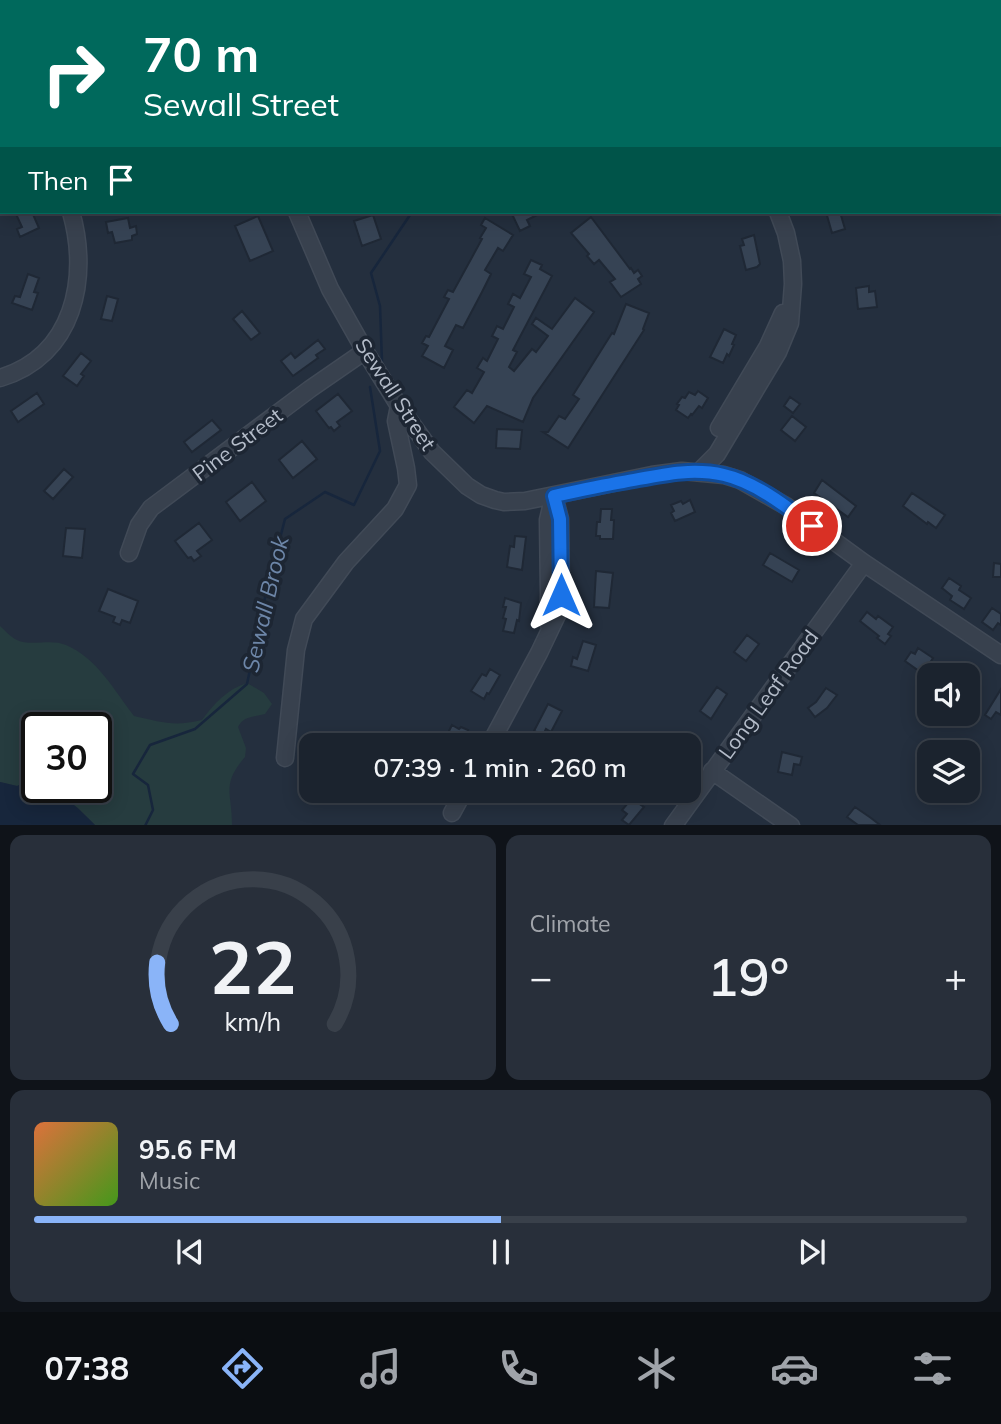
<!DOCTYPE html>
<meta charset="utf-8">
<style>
:root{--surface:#1b232e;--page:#282f3a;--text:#f1f3f6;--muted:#a0a4aa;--line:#39404a;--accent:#8ab4f8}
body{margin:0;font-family:Mulish,sans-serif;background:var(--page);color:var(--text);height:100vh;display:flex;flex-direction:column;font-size:26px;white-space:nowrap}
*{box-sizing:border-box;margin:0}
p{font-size:23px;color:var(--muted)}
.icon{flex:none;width:38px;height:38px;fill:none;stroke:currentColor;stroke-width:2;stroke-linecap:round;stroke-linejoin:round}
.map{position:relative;height:825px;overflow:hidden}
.panel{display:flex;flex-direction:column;gap:10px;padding:10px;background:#0f1319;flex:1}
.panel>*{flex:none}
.hud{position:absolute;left:0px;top:0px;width:1001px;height:214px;box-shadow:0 4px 18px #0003,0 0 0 2px var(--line);background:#00695c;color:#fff;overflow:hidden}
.controls{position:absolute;left:917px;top:663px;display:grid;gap:14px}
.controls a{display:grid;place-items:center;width:63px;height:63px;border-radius:14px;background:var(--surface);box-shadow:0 4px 18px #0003,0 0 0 2px var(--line);font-size:35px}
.speed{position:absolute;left:21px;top:712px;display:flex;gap:14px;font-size:35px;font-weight:700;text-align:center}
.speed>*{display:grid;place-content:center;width:91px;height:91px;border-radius:50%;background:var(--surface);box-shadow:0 4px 18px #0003,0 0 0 2px var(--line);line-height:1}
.speed .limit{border:4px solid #111;border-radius:10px;background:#fff;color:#111}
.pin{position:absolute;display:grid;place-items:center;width:60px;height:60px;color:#fff;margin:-30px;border:4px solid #fff;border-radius:50%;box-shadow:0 2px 7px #0007}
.me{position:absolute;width:77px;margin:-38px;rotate:0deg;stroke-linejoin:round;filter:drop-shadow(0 0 5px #0008)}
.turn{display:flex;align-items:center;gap:24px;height:147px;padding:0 28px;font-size:32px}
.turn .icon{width:91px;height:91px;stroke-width:2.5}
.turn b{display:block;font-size:49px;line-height:60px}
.then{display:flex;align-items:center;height:66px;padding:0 28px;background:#0003;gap:14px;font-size:26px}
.big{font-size:52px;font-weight:600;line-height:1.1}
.panel .tile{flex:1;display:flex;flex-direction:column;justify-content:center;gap:10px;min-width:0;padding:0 24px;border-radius:14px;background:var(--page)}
.panel .dial{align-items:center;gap:0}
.dial svg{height:182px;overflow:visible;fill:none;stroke:var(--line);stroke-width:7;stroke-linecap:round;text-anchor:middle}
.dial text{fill:var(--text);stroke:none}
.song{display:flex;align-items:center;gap:21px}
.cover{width:84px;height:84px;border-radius:10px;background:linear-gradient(135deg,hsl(20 70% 55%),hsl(100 70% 35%))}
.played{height:7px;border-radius:4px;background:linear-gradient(90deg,var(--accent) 50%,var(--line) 50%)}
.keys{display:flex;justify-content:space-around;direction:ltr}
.heat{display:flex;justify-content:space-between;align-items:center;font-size:38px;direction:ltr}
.panel .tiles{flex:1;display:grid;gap:10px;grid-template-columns:1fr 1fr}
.tile:last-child{grid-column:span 2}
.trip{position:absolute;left:299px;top:733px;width:402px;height:70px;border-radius:14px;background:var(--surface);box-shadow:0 4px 18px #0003,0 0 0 2px var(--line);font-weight:600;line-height:70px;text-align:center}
.tab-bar{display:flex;height:112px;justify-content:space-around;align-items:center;background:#0b0e12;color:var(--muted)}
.tab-bar .icon{width:49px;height:49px}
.tab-bar .current{color:var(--accent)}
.tab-bar b{font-size:32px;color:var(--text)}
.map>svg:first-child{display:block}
.green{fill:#263c3f}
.water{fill:#17263c}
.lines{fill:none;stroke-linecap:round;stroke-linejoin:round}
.stream{stroke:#17263c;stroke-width:2.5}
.building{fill:#364354;stroke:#1f2835;stroke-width:2}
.minor-casing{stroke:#414a57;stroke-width:19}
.minor{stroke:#38414e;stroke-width:16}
.route-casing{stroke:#114b97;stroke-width:18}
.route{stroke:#1a73e8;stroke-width:12}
.labels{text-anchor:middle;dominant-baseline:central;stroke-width:7;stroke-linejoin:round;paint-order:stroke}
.street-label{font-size:21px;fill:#b4bcc9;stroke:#1d2633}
.water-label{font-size:23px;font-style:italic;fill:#6d86a8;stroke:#1d2633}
</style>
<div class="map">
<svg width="1001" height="826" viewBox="0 0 1001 826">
<rect width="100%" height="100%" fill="#242f3e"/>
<path class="green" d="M0 626C5 630 10 637 17 640 32 647 50 638 66 645 97 658 114 690 134 716 161 722 174 727 202 720 214 704 227 689 247 683L264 693 272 704 265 714C254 717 243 716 238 727L246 748 245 757C221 785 232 792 232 825H95L78 808 47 788H96V728H37V783L27 782 17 786 0 782Z"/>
<path class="water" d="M0 782 17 786 27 782 37 783V788C60 788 80 810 95 825H0Z"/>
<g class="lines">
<path class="stream" d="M487 2V0
M382 362 380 306 371 273 412 212
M145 826 153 810 148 785 133 774 150 745 195 729 247 684 266 593 285 519 325 492 354 505 380 451 370 387"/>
</g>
<path class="building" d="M15 212H32L39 228 20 237 17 229 22 227Z
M511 212H543L527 220 530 226 520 231Z
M826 212H840L845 229 832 233Z
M373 215 381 239 362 246 354 221Z
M258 216 273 251 250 261 235 226Z
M591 217 630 269 631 268 634 273 638 270 642 276 638 279 641 284 621 297 610 282 615 279 599 260 594 264 587 256 589 254 571 233Z
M128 218 130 228 136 226 137 234 132 236V240L115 243 112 232 108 233 106 222Z
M485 218 513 235 503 251 498 248 485 270 491 274 482 292 463 328 456 325 445 346 453 350 444 368 422 356 428 346 422 343 426 336 429 337 449 299 444 297 448 290 453 292 482 239 480 238 486 228 481 225Z
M754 235 760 264 757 267 746 270 740 246 744 245 742 239Z
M531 260 542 265 540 269 552 276 513 350 517 352 509 367 514 371 532 349 536 352 548 336 532 324 536 318 552 329 575 298 594 312 533 398 523 422 487 406 474 423 454 407 467 390 472 393 484 372 477 368 483 358 487 361 498 339 492 336 497 326 503 329 514 307 508 304 513 294 520 298 531 277 524 274Z
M28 274 39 278 34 292 38 293 32 310 12 303 15 296 20 297Z
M869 286V292L875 291 877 307 858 309 856 288Z
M107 296 118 299 112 321 101 319Z
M626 304 649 313 643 329 644 330 568 448 543 432H548L559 416 565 419 579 399 573 395 612 333 614 334Z
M242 311 260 333 251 340 233 319Z
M724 329 736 335 732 344 734 345 729 356 727 354 723 363 710 357Z
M318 340 325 349 316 355 318 358 293 376 281 361 291 353 295 358Z
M81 353 91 361 81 374 84 376 77 386 63 376Z
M698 391 708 398 702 408 699 406 692 415 691 414 688 418 676 410 679 405 677 404 682 397 685 398 689 392 695 395Z
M37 393 44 404 18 422 11 411Z
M338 394 352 411 337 422 340 426 334 431 331 427 329 428 316 411Z
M790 397 800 404 793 413 784 406Z
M792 416 806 427 795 441 781 430Z
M212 420 221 430 192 452 184 442Z
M497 429 522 430 520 449 496 448Z
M302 441 317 459 293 478 279 460Z
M64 469 73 477 53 499 44 491Z
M822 480 856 506 848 517 814 493Z
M252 482 266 501 240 521 226 502Z
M912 493 945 515 936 528 928 522 927 524 903 506Z
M690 500 695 512 675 521 671 513 674 511 671 505 681 501 683 504Z
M601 509H612L611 520H614L613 539H600V536H596L597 522H600Z
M199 523 212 540 197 551 201 556 194 561 191 557 188 558 175 541Z
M66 528 85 529 82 558 63 556Z
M515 536 526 537 522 570 507 567 510 546 514 547Z
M770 553 799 570 792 582 763 565Z
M994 563 1001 564V577H993Z
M596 571 613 573 609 608 594 607Z
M949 578 961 586 959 590 971 598 964 609 950 600 952 596 942 588Z
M108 589 138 601 130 623 122 620 120 625 113 622 115 617 99 611Z
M505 598 521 603 519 621 517 620 514 633 503 631 506 619 503 618 506 607H503Z
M992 608 1001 614V625L998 623 993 630 982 622Z
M867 612 876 619 878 616 893 627 888 634 891 636 885 644 877 638 879 636 860 621Z
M747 635 759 644 746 661 734 652Z
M583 641 596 645 588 671 571 666 573 657 577 659Z
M918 648 933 658 926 669 922 667 919 671 905 661 911 652 915 654Z
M490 669 500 675 489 694 487 693 484 699 471 691 482 674 486 676Z
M717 687 727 694 711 719 700 711Z
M826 688 837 695 827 708 815 717 808 708 816 702Z
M1001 689V715L996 712 991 719 985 715Z
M548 704 562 711 551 732 546 729 543 735 534 731Z
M452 725 459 729 461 727 468 730 465 736 467 737 462 746H446L451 735 448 733Z
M782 752 802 757 800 765 794 764 792 775 778 772Z
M638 791H644L649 795 641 805 644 807 629 825 622 820 627 814 622 810Z
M855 807 871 818 880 825H858L847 817Z"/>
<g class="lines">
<defs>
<path id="minor" d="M187 0 188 2
M0 67 2 70
M297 212 330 289 365 351 399 406 432 452 467 486 481 495 495 500 504 502 525 501 652 475 682 471 724 475 740 480 786 506 864 563 1001 655
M0 378C74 356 90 278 71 212
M719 428 768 346 783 313
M699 472 717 454 778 352 790 323 793 284 792 261 786 233 778 212
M129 553 139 525 151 508 310 389 365 351
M548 623 549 594 548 520 553 499
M489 746 539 653 559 611 561 595 560 519 554 496
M285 758 296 650 304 619 346 562 395 509 408 485 406 468 396 421 399 406
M712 771 791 826
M452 813 464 791
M673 826 864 563"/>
</defs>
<use href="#minor" class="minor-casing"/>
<use href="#minor" class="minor"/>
</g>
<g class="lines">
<defs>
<path id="route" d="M561 595 560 519 554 496C577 491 600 486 623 482 657 476 689 467 724 475 755 482 787 507 812 526"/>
</defs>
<use href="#route" class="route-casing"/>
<use href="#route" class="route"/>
</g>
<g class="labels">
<g class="street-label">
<text transform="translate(396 394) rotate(57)">Sewall Street</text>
<text transform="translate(237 444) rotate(-37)">Pine Street</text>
<text transform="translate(768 694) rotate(-54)">Long Leaf Road</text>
</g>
<g class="water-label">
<text transform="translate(265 604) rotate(-77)">Sewall Brook</text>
</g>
</g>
</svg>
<div class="controls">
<a><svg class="icon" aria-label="sound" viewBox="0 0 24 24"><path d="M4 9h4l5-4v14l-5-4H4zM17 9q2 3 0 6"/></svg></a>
<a><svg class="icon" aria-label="layers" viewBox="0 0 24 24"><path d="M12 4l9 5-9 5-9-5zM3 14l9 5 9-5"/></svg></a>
</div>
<div class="speed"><div class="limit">30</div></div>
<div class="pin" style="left:812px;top:526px;background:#d93025"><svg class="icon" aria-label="arrive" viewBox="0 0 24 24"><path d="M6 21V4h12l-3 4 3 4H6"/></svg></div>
<svg class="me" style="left:561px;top:595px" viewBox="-20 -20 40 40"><path d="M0-17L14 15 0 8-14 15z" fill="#1a73e8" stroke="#fff" stroke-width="4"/></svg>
<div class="trip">07:39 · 1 min · 260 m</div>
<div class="hud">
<div class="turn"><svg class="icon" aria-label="right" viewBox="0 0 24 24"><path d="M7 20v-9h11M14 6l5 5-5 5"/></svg><div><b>70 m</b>Sewall Street</div></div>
<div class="then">Then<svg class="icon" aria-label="arrive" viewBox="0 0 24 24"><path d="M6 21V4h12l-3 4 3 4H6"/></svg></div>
</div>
</div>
<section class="panel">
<div class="tiles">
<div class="tile dial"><svg viewBox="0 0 100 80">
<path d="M14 69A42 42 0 1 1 86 69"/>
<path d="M14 69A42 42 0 0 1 8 42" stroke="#8ab4f8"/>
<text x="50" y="56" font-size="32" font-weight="700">22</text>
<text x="50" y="72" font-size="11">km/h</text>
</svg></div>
<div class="tile"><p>Climate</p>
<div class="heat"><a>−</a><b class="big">19°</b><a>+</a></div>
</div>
<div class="tile">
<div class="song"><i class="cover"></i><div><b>95.6 FM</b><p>Music</p></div></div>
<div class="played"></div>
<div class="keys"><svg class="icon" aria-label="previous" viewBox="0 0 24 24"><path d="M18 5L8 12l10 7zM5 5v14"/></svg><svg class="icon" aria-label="pause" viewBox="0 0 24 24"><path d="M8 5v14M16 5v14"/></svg><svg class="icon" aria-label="next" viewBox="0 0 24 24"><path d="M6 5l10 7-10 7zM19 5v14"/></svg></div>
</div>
</div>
</section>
<nav class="tab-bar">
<b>07:38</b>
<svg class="icon current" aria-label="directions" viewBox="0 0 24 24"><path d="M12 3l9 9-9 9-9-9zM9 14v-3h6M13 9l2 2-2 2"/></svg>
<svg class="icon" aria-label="music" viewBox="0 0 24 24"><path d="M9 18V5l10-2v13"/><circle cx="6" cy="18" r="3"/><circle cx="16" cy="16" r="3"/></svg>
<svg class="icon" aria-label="phone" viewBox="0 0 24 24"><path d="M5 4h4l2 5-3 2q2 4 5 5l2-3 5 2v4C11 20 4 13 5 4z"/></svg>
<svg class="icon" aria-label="climate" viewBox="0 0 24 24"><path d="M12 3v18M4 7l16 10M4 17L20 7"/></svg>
<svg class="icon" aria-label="car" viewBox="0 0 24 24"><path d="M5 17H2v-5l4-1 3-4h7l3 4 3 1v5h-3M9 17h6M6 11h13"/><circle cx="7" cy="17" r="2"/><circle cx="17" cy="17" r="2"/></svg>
<svg class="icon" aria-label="filters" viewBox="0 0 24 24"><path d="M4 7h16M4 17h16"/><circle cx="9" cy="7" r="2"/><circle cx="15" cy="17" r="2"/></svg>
</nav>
